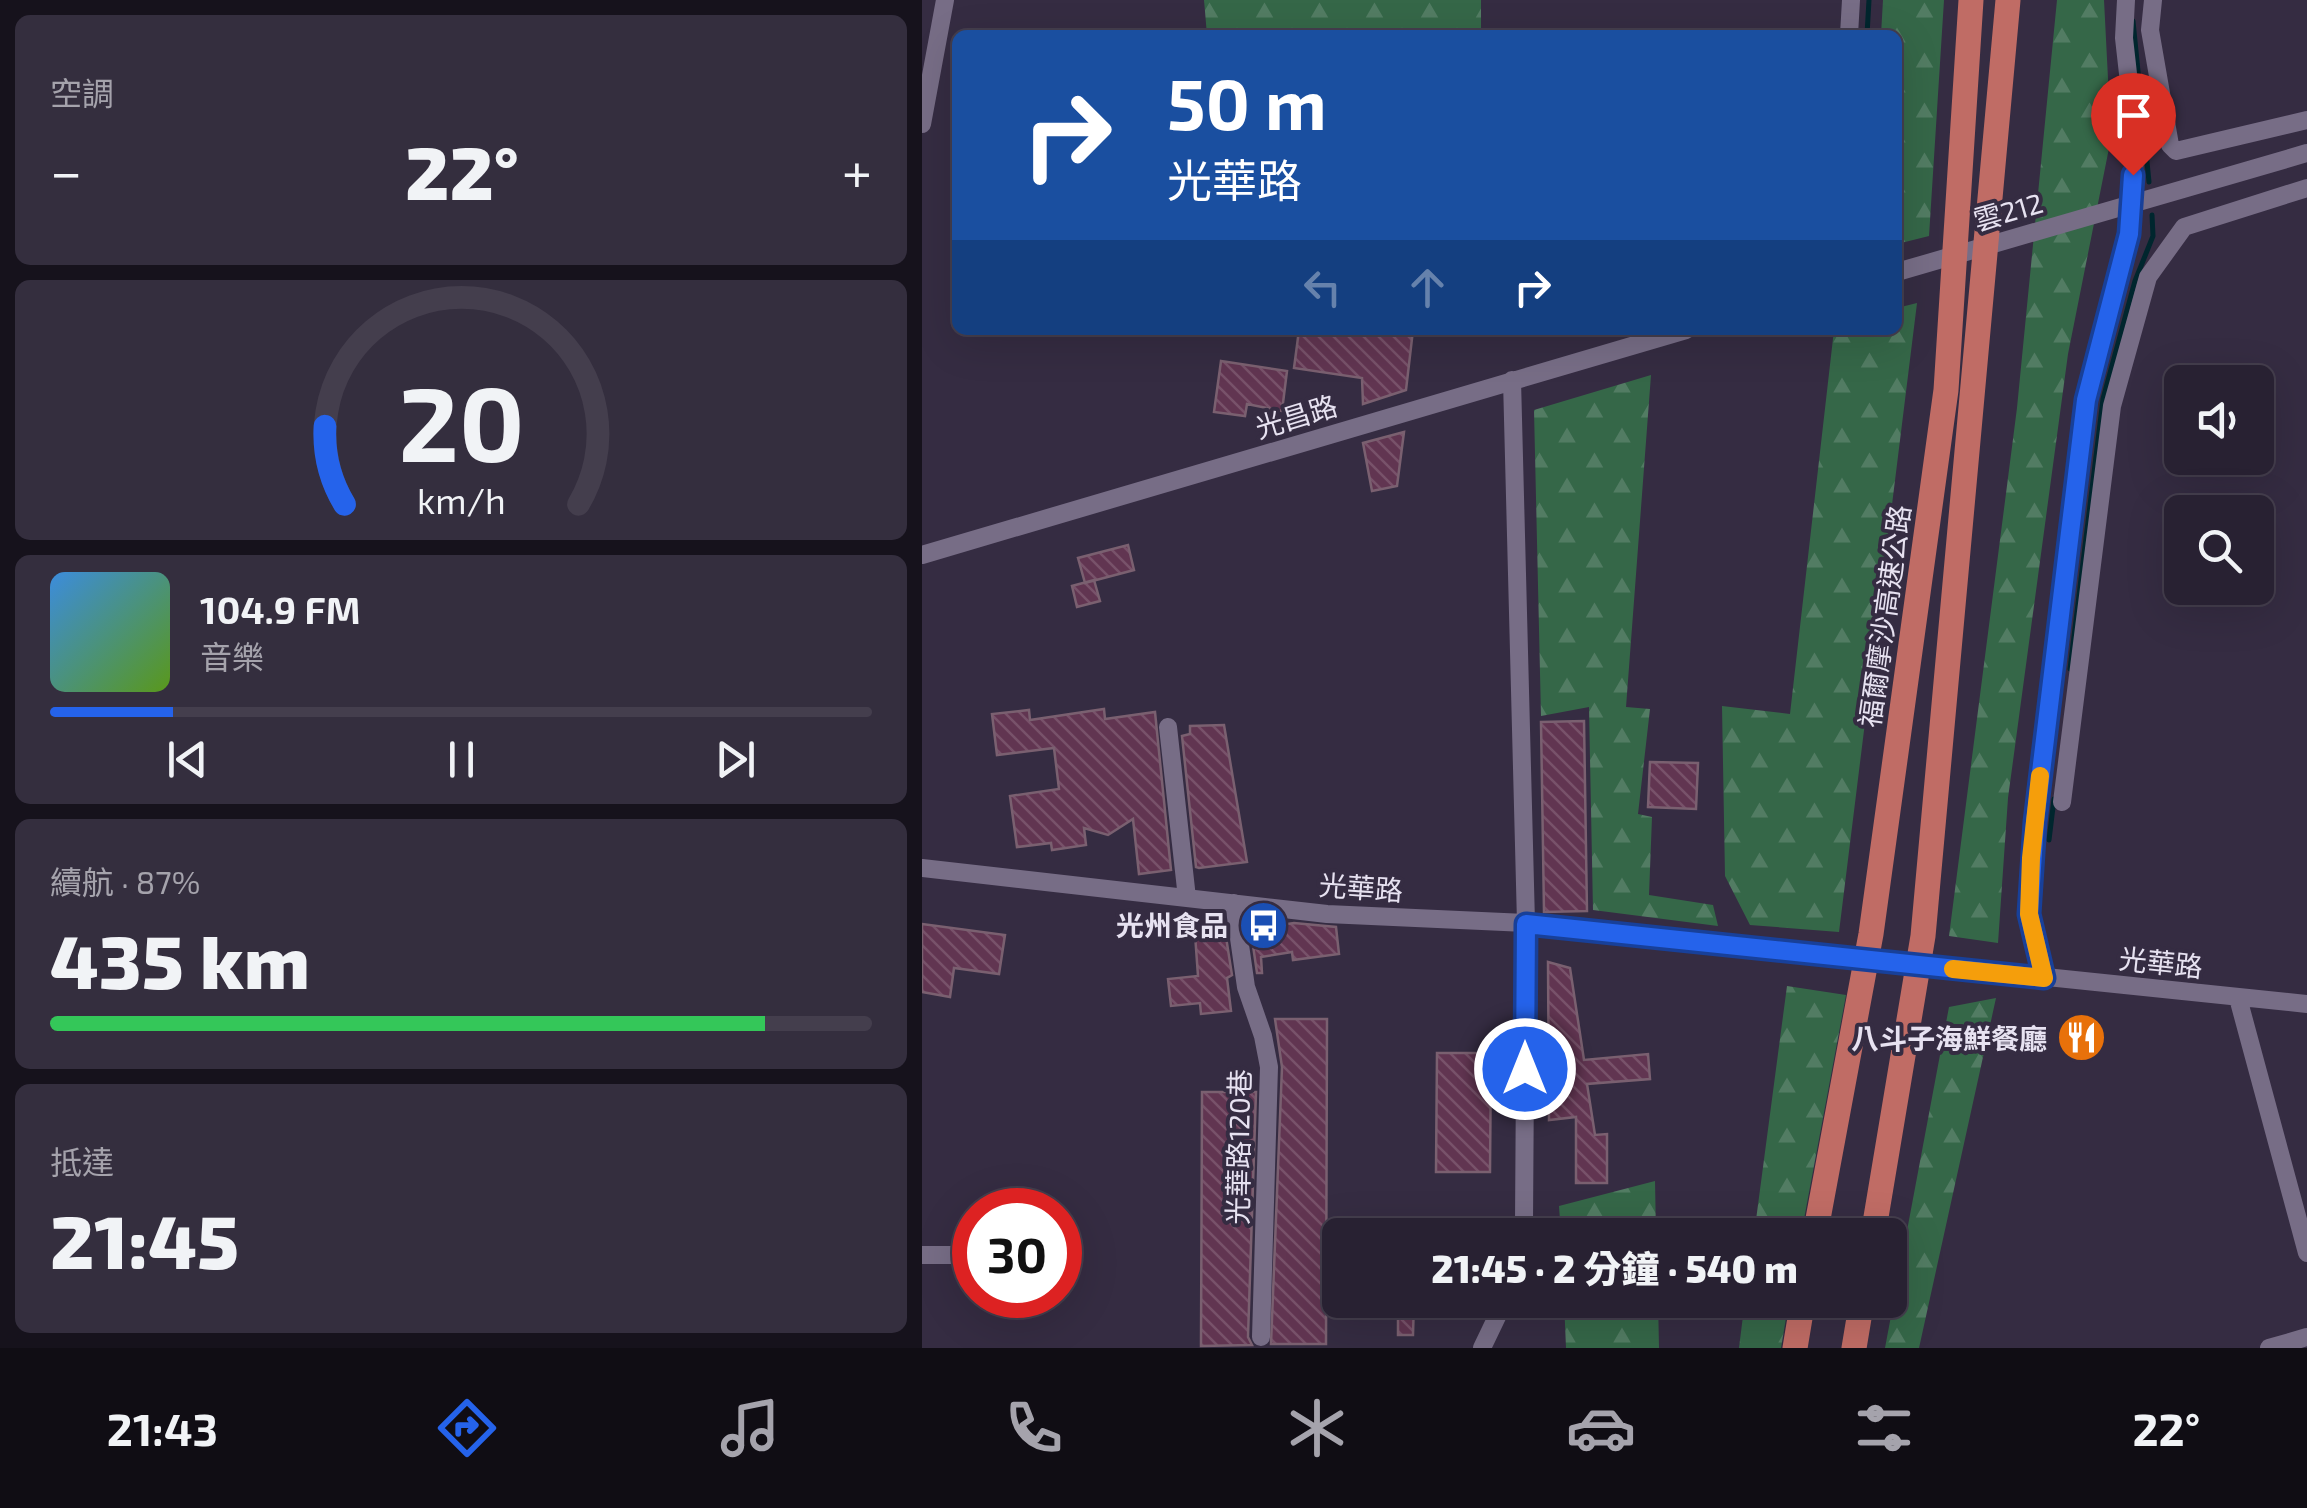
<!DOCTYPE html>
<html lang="zh-TW">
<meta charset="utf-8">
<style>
:root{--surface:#282132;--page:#342e3e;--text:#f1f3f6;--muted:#a5a3ac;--line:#443e4d;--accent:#2563eb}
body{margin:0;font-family:"Exo 2","Noto Sans TC",sans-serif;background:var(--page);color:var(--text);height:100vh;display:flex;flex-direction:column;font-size:38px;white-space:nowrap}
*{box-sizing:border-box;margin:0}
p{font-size:32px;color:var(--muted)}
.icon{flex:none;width:55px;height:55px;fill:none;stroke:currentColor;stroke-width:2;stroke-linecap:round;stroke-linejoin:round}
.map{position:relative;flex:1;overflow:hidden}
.side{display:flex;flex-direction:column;gap:15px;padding:15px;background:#16121c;width:922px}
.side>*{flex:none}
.banner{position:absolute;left:30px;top:30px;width:950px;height:305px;border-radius:15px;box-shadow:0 10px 40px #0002,0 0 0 2px var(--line);background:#1a4fa0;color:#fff;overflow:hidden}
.fabs{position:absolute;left:1242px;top:365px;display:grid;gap:20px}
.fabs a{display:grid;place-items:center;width:110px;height:110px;border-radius:15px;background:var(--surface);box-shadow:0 10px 40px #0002,0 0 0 2px var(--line);font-size:50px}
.speed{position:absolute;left:30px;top:1188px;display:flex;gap:20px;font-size:50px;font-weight:700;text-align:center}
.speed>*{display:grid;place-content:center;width:130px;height:130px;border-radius:50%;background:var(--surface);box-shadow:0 10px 40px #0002,0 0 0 2px var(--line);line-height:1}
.speed .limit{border:15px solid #d22;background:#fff;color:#111}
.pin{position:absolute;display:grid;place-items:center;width:85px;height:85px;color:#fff;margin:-102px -42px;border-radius:50% 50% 50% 0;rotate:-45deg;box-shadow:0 0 10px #0007}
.pin .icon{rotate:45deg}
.me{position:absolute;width:110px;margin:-55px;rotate:0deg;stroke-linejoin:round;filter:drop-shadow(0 0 8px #0008)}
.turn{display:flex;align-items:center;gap:35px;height:210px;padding:0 50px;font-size:45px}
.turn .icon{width:130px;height:130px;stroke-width:2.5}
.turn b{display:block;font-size:70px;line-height:85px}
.lanes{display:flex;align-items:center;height:95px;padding:0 50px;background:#0003;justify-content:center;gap:50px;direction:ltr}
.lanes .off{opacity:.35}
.big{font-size:75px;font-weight:800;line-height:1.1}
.side .tile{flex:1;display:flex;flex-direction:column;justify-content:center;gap:15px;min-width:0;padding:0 35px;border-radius:15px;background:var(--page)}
.side .dial{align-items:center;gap:0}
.dial svg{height:260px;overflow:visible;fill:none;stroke:var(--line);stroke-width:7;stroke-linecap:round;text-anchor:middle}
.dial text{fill:var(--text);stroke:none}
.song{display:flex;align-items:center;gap:30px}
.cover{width:120px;height:120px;border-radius:15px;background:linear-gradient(135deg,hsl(210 70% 55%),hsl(90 70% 35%))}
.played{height:10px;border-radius:5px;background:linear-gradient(90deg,var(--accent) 15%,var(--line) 15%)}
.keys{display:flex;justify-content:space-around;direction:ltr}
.heat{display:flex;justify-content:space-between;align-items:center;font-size:55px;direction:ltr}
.charge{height:15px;border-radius:8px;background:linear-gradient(90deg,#34c759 87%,var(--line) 0)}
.trip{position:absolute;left:400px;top:1218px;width:585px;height:100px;border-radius:15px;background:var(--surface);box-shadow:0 10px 40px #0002,0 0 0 2px var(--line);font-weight:800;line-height:100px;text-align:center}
.tab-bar{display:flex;height:160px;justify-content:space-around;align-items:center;background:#100d14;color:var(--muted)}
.tab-bar .icon{width:70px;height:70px}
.tab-bar .current{color:var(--accent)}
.tab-bar b{font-size:45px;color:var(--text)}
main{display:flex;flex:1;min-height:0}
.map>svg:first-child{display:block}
.forest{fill:url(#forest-firs)}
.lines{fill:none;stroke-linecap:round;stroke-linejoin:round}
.stream{stroke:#00262e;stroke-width:5}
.building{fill:url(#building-back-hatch);stroke:#7a6070;stroke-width:2.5}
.minor{stroke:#776d86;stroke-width:18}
.highway{stroke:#c06c65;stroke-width:25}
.route-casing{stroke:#184099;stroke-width:25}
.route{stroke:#2563eb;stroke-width:18}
.slow{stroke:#f59e0b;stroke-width:18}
.labels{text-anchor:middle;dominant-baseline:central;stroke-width:8;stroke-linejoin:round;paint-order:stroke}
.street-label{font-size:28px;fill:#e7e2f1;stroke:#352c42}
.poi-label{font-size:28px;font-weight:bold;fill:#e7e2f1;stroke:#352c42;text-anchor:end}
</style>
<main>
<section class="side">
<div class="tile"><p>空調</p>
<div class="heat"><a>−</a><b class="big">22°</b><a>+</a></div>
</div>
<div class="tile dial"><svg viewBox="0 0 100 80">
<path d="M14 69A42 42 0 1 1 86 69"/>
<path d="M14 69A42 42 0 0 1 8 45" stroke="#2563eb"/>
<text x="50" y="56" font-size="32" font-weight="700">20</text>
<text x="50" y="72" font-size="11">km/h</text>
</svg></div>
<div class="tile">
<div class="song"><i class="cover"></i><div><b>104.9 FM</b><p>音樂</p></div></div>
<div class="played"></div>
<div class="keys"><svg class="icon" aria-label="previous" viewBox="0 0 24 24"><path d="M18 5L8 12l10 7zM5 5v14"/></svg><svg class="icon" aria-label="pause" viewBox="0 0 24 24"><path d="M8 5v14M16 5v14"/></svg><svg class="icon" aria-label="next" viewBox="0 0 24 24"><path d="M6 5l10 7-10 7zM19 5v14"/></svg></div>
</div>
<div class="tile"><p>續航 · 87%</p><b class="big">435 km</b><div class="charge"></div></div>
<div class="tile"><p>抵達</p><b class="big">21:45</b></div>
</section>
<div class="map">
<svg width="1385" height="1348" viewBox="0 0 1385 1348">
<defs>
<pattern id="forest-firs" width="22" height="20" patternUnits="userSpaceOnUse" patternTransform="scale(2.5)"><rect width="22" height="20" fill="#356748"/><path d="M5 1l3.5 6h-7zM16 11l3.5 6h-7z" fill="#527c63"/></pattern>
<pattern id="building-back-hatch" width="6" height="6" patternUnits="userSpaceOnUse" patternTransform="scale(2.5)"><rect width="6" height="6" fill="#613551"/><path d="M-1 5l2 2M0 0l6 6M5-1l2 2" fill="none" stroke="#78526a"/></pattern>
</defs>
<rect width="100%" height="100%" fill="#352c42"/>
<path class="forest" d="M282 0H559V35H285Z
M961 0H1022L1007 236 975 244V35H959Z
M1135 0H1182L1189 138 1146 354 1086 798 1076 943 1027 936 1095 408Z
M995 303 917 932 828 925 803 876 800 706 868 714 912 330H975V308Z
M729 375 704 707 728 709 716 814 730 817 727 895 791 905 796 926 671 910 667 707 619 716 612 410Z
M865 986 924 995 879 1235H832Z
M1074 998 997 1348H963L1027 1007Z
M733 1181 734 1235H639L637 1206Z
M642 1300H736L737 1348H644Z
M823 1300H867L859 1348H817Z"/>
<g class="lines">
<path class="stream" d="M1211 21 1227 182
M945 35 947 0
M1148 669 1181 399 1213 281 1231 236 1230 215
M1127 840 1132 799"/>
</g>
<path class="building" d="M377 330H491L484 390 441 404 440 378 372 368Z
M299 361 365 371 360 411 325 404 323 416 292 412Z
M482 432 475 486 450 491 441 443Z
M206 545 212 570 163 583 156 558Z
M172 580 178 601 155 607 150 586Z
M182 709 183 719 233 712 249 870 217 874 211 819 186 835 162 828 164 845 130 850 129 843 95 847 88 796 137 789 132 748 75 755 70 714 107 710 108 720Z
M662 721 665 911 622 912 619 722Z
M302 725 325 862 277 868 274 867 260 736 268 734V726Z
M728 762 776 763 774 809 726 807Z
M301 918 310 975 305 978 309 1011 279 1014 278 1003 249 1006 246 979 276 976 272 920Z
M327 918 336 919 337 928 372 923 414 927 417 954 371 960 370 952 339 957 340 973H335Z
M0 924 83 935 77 974 32 968 28 997 0 992Z
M626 962 648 968 662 1060 726 1054 728 1079 665 1084 673 1135 685 1134V1183H654V1117L627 1120Z
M353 1019H405L404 1344H349L360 1067Z
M515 1053H569L568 1172H514Z
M280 1092H334L326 1337 330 1345 279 1346Z
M476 1300H492L491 1335H476Z"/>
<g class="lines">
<path class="minor" d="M1231 0 1228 30 1248 145 1254 151 1385 120
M927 35 929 0
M0 124 23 0
M975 272 1385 153
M590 380 604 923 602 1223 599 1235
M0 555 764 330
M246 727 265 898
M1140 802 1190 406 1226 277 1262 227 1385 188
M0 868 405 914 604 923 1385 1004
M312 903 324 987 341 1036 347 1067 339 1337
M1123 978 1107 915 1109 858 1164 399 1207 234 1214 145 1202 38 1204 0
M1316 998 1385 1253
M0 1255H40L52 1249
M560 1348 583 1300
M1347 1348 1385 1337"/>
<path class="highway" d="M893 1235 949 934 1024 390 1049 0
M951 1235 1001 936 1086 0
M873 1348 881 1300
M932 1348 940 1300"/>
</g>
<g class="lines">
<defs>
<path id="route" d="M603 1069 604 924 1122 978 1107 914 1113 822 1164 400 1207 234 1211 175"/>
</defs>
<use href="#route" class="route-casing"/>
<use href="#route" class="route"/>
<path class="slow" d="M1031 969 1122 978 1107 914 1109 858 1118 776"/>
</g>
<defs>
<symbol id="bus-disc" viewBox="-11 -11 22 22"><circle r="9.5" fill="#1a4fb4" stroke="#352c42"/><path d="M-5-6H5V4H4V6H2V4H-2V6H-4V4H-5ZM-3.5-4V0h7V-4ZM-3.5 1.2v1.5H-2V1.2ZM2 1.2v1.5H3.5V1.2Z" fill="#fff"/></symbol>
<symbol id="restaurant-disc" viewBox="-11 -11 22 22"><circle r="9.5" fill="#e8710a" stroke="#352c42"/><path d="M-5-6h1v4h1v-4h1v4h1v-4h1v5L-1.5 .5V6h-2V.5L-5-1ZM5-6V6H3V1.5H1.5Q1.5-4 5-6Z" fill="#fff"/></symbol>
</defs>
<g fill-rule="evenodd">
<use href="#bus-disc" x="314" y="898" width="55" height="55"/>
<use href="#restaurant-disc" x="1132" y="1010" width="55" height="55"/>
</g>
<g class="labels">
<g class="street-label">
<text transform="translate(1086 211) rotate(-16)">雲212</text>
<text transform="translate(374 416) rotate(-17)">光昌路</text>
<text transform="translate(962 616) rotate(-82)">福爾摩沙高速公路</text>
<text transform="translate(439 887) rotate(4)">光華路</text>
<text transform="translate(1239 962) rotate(6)">光華路</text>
<text transform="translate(316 1147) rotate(-89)">光華路120巷</text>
</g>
<g class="poi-label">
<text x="306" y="925">光州食品</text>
<text x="1125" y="1038">八斗子海鮮餐廳</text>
</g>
</g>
</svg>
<div class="fabs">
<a><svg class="icon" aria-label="sound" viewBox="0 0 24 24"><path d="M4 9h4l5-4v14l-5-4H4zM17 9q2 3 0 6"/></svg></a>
<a><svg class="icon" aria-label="search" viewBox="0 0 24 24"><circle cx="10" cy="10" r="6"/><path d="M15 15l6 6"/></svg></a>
</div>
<div class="speed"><div class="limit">30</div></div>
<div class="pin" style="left:1211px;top:175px;background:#d93025"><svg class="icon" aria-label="arrive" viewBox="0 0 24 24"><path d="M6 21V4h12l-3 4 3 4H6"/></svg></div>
<svg class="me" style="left:603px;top:1069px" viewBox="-20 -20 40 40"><circle r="17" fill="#2563eb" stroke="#fff" stroke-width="3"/><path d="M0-11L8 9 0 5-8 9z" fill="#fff"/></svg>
<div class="trip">21:45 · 2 分鐘 · 540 m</div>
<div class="banner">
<div class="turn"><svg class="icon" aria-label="right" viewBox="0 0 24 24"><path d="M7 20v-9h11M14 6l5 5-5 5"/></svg><div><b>50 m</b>光華路</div></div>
<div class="lanes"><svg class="icon off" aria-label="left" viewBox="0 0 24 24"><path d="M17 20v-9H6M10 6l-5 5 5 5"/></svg><svg class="icon off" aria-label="ahead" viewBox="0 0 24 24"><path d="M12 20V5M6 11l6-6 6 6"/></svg><svg class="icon" aria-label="right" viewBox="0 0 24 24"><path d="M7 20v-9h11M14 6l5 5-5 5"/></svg></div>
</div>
</div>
</main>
<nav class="tab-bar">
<b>21:43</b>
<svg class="icon current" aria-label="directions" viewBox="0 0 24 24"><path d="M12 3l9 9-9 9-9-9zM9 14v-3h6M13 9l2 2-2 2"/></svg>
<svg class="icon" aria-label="music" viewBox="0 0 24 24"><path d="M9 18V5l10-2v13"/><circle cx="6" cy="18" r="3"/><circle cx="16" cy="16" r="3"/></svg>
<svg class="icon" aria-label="phone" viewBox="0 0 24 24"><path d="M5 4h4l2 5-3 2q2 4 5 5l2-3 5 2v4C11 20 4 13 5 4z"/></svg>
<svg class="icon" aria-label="climate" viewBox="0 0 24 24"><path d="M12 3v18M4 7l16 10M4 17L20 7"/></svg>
<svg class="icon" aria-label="car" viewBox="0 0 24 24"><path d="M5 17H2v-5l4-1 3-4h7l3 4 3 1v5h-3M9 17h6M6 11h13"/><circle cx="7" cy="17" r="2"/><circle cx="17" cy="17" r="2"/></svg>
<svg class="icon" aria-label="filters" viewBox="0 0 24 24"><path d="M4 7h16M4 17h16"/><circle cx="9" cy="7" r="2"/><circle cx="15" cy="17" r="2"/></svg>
<b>22°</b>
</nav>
